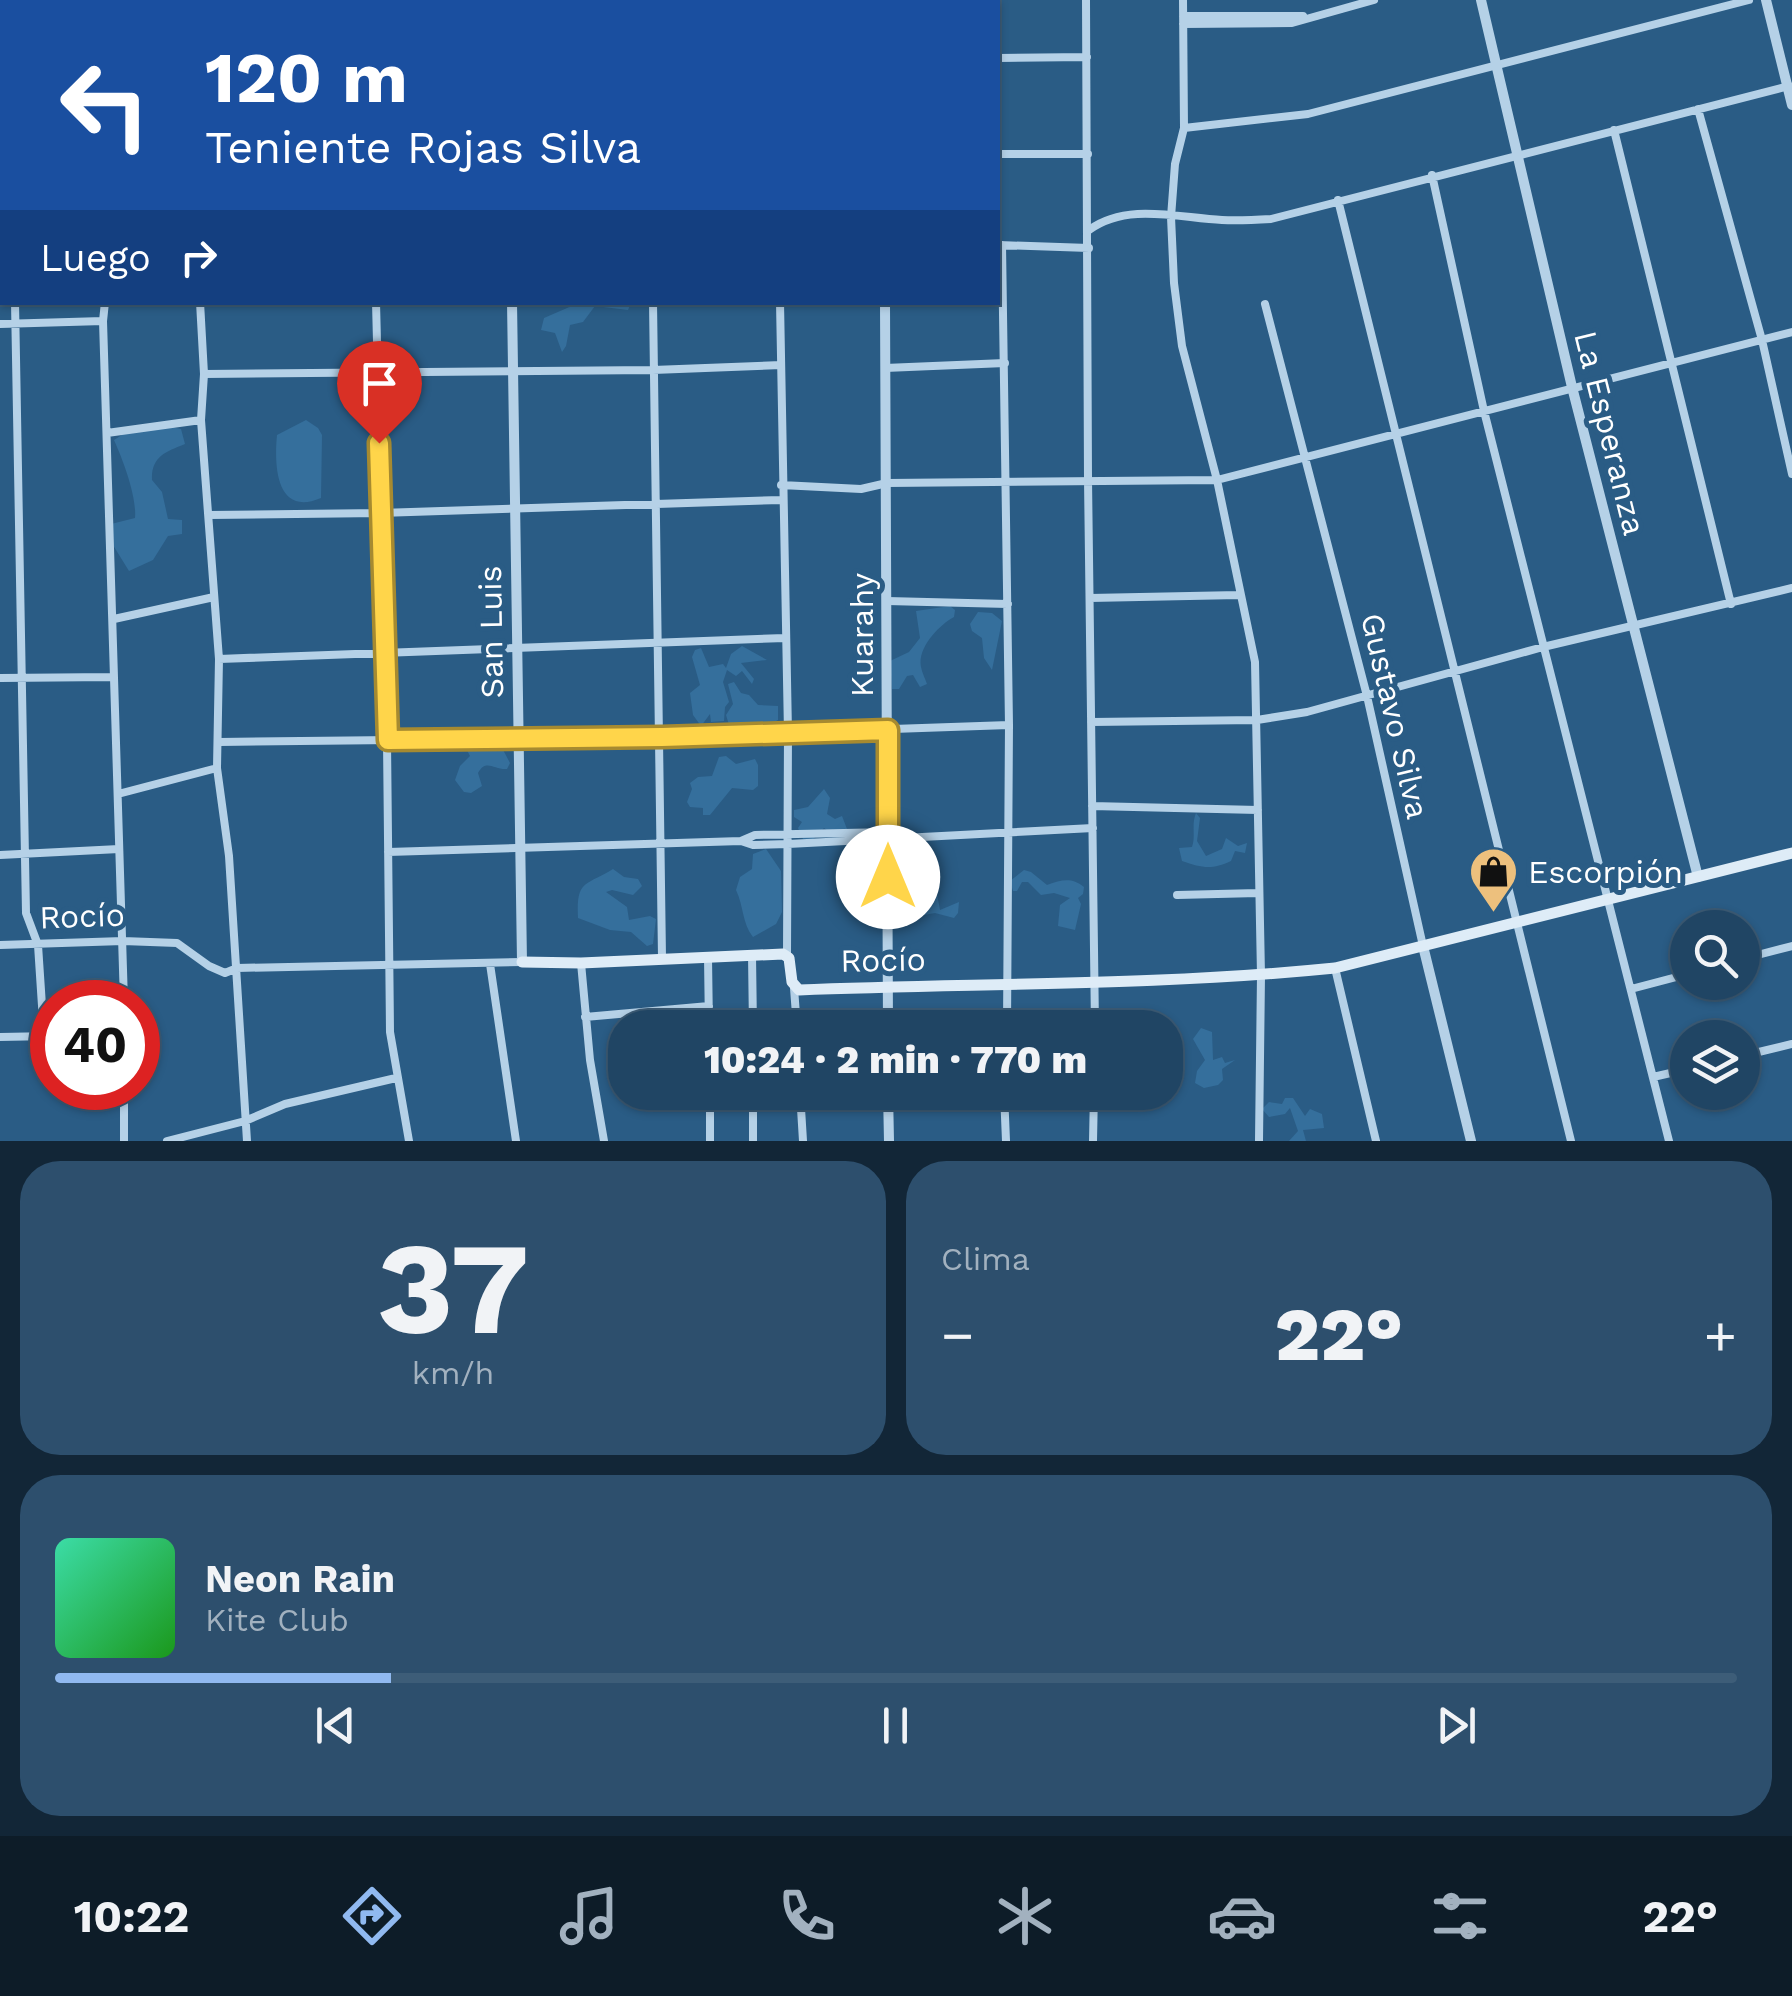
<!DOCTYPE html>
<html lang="es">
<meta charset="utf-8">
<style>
:root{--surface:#204564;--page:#2d4f6d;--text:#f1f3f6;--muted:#a2b1bf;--line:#3d5d78;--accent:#90b9f0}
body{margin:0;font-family:"Work Sans",sans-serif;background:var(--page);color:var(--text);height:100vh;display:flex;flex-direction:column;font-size:38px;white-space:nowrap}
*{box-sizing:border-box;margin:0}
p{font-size:32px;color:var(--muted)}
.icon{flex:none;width:55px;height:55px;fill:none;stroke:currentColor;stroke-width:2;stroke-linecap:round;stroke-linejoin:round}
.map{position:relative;height:1141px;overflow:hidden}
.sheet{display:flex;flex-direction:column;gap:20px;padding:20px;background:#122637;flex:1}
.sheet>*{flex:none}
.guide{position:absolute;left:0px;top:0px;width:1000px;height:305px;box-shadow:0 2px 8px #0004,0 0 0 2px var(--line);background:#1a4fa0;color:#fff;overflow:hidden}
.fabs{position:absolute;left:1670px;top:910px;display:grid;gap:20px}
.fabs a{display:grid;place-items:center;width:90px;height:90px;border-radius:50%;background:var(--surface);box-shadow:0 2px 8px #0004,0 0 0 2px var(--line);font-size:50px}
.speed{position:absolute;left:30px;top:980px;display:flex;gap:20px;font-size:50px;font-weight:700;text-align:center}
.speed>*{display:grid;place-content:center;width:130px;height:130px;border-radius:50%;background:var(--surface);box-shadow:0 2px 8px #0004,0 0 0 2px var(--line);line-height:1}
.speed .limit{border:15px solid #d22;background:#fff;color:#111}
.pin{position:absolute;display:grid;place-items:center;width:85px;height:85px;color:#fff;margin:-102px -42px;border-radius:50% 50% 50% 0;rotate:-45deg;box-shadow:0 0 10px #0007}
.pin .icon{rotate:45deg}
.me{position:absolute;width:110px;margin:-55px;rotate:0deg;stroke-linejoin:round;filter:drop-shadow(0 0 8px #0008)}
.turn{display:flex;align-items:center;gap:35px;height:210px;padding:0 40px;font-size:45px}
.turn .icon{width:130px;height:130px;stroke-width:2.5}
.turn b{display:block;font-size:70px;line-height:85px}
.then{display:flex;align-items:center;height:95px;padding:0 40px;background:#0003;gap:20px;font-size:38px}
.big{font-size:75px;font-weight:800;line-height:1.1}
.sheet .widget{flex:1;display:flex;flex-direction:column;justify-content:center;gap:15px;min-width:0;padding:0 35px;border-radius:40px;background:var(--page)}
.sheet .dial{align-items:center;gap:0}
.dial b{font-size:130px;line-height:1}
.song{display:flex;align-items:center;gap:30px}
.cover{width:120px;height:120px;border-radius:15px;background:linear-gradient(135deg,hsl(160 70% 55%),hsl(120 70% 35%))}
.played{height:10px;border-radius:5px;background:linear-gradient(90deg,var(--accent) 20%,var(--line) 20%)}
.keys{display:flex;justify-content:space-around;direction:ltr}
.heat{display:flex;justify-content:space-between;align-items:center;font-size:55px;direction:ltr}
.sheet .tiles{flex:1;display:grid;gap:20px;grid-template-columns:1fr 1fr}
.widget:last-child{grid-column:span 2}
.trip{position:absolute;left:608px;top:1010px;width:575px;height:100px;border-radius:40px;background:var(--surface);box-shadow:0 2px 8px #0004,0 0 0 2px var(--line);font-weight:800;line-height:100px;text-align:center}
.tab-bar{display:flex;height:160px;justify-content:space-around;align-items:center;background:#0d1c28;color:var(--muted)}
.tab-bar .icon{width:70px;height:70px}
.tab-bar .selected{color:var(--accent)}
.tab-bar b{font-size:45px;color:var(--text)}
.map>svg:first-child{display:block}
.green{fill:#356f9c}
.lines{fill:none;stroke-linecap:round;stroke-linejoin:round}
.minor{stroke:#b5d1e7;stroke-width:8}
.tertiary{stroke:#b5d1e7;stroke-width:10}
.secondary{stroke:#deecf7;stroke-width:11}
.route-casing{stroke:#a68a30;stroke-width:25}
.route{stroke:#ffd54a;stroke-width:18}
.labels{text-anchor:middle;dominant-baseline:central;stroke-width:10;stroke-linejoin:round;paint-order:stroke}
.street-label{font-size:32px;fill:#fff;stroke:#2a5c85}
.poi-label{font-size:32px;fill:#fff;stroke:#2a5c85;text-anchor:start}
</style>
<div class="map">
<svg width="1792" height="1141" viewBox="0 0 1792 1141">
<rect width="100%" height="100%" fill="#2a5c85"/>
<path class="green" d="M581 302 631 303 628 310 595 306 583 322 570 325 566 346 562 352 555 333 541 330 544 318Z
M306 420 318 428 322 435 321 498C276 517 274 466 277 435Z
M166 426 181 429 185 444C165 452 151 457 152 480L162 492 168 519 182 520V534L168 536 153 560 129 571 108 537 111 524 135 518C137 497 123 460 114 440L125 433Z
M950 606 955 610 954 617C939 625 917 648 921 667 922 673 925 678 927 684L920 687 913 675 907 676 899 689H892L890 661 909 652 920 638 916 611Z
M978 612 992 613 1002 621 992 670 984 658 982 638 972 631 970 624Z
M742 646 767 660 741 663 754 679 752 684 742 671 736 676 727 670 723 682 729 702 725 707 724 721 711 722 710 714 701 726 693 715 690 693 700 685 692 657 695 650 701 648 709 667 723 664 726 668 731 654Z
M734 682 741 693 749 695 758 705 778 706V720L767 726 754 722 749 727 730 728 726 715 733 704 728 684Z
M468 740 501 746 510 763 507 769C494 770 486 758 478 773L482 786 471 793 464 792 455 780 460 766 470 756 467 750 454 751V744Z
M726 756 736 764 755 759 758 765V786L753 790 732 788 710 815H703V808L690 807 687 802 692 789 690 783 698 777 712 776 719 757Z
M824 789 830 798 827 814 835 819 842 816 847 829 836 837 824 828 813 839H803L798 828 802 822 794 817V810L808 807Z
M1196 813 1200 818 1197 841 1206 856 1222 849 1226 838 1238 846 1247 843 1245 853 1235 851 1231 861C1212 870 1202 868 1182 861L1179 848 1192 847C1196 836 1191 825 1196 813Z
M766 849 781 871 782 912 776 924 753 937C742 923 744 907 736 890L740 877 752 869 753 854Z
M613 869 624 877 638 879 642 886 633 895 612 890 606 892 627 907 629 920 650 916 656 919 653 944 647 946 631 932 610 930 578 918C576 879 586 886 613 869Z
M1024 870 1031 872 1047 885C1062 880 1071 877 1084 887L1083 894 1078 898 1081 904 1075 930 1058 926 1060 905 1070 898 1054 893 1041 895 1028 882H1022L1017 891H1013L1010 881Z
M922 880 935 883 940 910 959 902 958 913 954 918 935 913 907 918 901 905 909 899H924L926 896 920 883Z
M1201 1028 1212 1032 1213 1060 1222 1057 1225 1063 1235 1060 1222 1069 1223 1080 1218 1085 1204 1088 1195 1083 1197 1071 1205 1060 1193 1039Z
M1285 1098H1293L1305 1116 1310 1109 1322 1114 1324 1128 1303 1130 1306 1141H1289L1298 1131 1290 1108 1285 1114 1269 1117 1262 1109 1269 1102 1282 1104Z"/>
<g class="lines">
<path class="minor" d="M3 0 4 2
M90 0V2
M195 0V2
M368 0V2
M649 0V2
M777 0V2
M829 0V2
M1086 0 1088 479 1095 1028
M1183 0 1184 128 1175 164 1171 217 1174 283 1182 346 1217 480 1255 662 1261 975 1259 1141
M1183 16H1303
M1183 24 1292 23 1374 0
M998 58 1087 57
M1698 109 1762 340 1792 474
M1184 128 1308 114 1749 0
M1614 130 1731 604
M998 154H1088
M1432 175 1484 411 1669 1141
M1338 200 1571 1141
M0 229H2
M1089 230C1127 202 1179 218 1222 220 1238 221 1255 220 1271 219L1789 86
M999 245 1089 248
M1002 245 1009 725 1007 1028
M15 302 26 913 38 945 44 1036
M200 302 204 374 201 420 219 659 217 768 229 856 247 1141
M376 302 387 741 390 1032 409 1141
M653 302 662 958
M780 302 788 733 787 955
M1265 304 1367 696 1423 946
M103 321 124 1002
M0 324 103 321 105 302
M885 368 1005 363
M204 374 653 370 781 365
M107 433 201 420
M781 485 861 489 887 483 1217 480 1792 332
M209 515 380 513 781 500
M1090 598 1239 595
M887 601 1008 604
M114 619 214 597
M219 659 785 638
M0 678 112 677
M1091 722 1257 720 1307 712 1543 647 1792 588
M219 742 661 737 1009 725
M118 794 217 768
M1092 806 1258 810
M741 841 755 835 890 832
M388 852 741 841 753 845 788 844 1093 828
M0 855 119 849
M1177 895 1258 893
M0 945 123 941 177 943 209 966 225 973 237 968 522 962
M752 955 753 1028
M708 957 709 1028
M1742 959 1792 946
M581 963 590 1060 604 1141
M490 964 516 1141
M1335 968 1376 1141
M794 988 797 1028
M1631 989 1688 974
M585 1017 709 1006
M0 1037 52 1036
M1742 1056 1792 1044
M1653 1077 1688 1069
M124 1088V1141
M710 1092V1141
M753 1092V1141
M800 1092 803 1141
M1004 1092 1006 1141
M167 1141 245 1121 285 1104 396 1078
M1093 1141 1094 1092"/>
<path class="tertiary" d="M506 0V2
M885 0V2
M1481 0 1572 387 1698 877
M1766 0 1792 105
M512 302 522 962
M885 302 888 1028
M1423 946 1471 1141
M888 1092 889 1141"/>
<path class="secondary" d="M522 962 581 963 783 954 789 958 792 982 799 990C978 983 1156 986 1335 968L1792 853"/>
</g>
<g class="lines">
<defs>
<path id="route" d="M379 443 388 740 662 737 888 730V877"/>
</defs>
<use href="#route" class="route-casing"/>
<use href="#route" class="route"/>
</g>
<defs>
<symbol id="shop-pin" viewBox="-11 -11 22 30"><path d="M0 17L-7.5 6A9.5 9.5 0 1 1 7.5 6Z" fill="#edc07d" stroke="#2a5c85"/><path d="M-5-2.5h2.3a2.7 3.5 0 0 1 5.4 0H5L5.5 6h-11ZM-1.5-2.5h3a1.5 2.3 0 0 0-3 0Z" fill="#111"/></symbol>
</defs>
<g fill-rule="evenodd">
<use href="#shop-pin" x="1466" y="844" width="55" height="75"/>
</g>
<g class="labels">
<g class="street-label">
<text transform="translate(1610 433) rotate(76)">La Esperanza</text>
<text transform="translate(491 632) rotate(-91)">San Luis</text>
<text transform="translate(862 635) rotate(-90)">Kuarahy</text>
<text transform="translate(1395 716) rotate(77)">Gustavo Silva</text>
<text transform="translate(82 916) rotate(-2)">Rocío</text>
<text transform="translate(883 960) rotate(-1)">Rocío</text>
</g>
<g class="poi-label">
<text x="1528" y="872">Escorpión</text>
</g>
</g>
</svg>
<div class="fabs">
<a><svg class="icon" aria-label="search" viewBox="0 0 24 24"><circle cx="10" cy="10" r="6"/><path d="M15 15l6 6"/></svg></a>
<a><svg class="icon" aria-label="layers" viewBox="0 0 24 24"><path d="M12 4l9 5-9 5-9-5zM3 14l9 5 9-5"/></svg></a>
</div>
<div class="speed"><div class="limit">40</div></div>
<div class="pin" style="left:379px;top:443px;background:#d93025"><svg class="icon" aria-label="arrive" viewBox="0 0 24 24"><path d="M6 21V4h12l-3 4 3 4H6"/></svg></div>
<svg class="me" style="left:888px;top:877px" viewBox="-20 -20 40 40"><circle r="19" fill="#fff"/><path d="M0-13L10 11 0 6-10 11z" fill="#ffd54a"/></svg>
<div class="trip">10:24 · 2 min · 770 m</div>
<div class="guide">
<div class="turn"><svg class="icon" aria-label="left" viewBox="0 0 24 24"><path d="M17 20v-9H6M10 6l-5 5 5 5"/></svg><div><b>120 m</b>Teniente Rojas Silva</div></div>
<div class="then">Luego<svg class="icon" aria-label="right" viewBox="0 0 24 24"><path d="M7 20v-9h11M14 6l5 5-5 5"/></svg></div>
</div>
</div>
<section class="sheet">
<div class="tiles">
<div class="widget dial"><b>37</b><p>km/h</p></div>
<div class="widget"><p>Clima</p>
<div class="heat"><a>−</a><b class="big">22°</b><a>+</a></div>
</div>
<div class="widget">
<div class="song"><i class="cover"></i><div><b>Neon Rain</b><p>Kite Club</p></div></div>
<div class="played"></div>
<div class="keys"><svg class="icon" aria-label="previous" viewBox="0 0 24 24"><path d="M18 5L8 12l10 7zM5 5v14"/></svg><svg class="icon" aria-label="pause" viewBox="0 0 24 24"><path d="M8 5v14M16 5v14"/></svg><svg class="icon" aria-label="next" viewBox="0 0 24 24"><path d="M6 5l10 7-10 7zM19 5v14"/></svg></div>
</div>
</div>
</section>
<nav class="tab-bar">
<b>10:22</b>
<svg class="icon selected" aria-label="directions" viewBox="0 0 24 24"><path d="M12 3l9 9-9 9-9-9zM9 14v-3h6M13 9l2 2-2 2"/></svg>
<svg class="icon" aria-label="music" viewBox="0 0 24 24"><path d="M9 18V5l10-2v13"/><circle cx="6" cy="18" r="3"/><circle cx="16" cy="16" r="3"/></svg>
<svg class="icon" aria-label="phone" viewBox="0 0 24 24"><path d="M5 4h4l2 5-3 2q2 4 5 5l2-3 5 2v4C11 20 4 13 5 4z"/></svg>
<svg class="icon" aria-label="climate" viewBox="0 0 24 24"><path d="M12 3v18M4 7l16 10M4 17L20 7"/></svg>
<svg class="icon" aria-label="car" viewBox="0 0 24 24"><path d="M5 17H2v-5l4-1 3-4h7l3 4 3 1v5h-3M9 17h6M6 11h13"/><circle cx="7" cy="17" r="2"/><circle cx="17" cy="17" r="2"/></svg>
<svg class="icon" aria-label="filters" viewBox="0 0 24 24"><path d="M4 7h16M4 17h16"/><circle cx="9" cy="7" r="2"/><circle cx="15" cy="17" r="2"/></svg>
<b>22°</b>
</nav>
